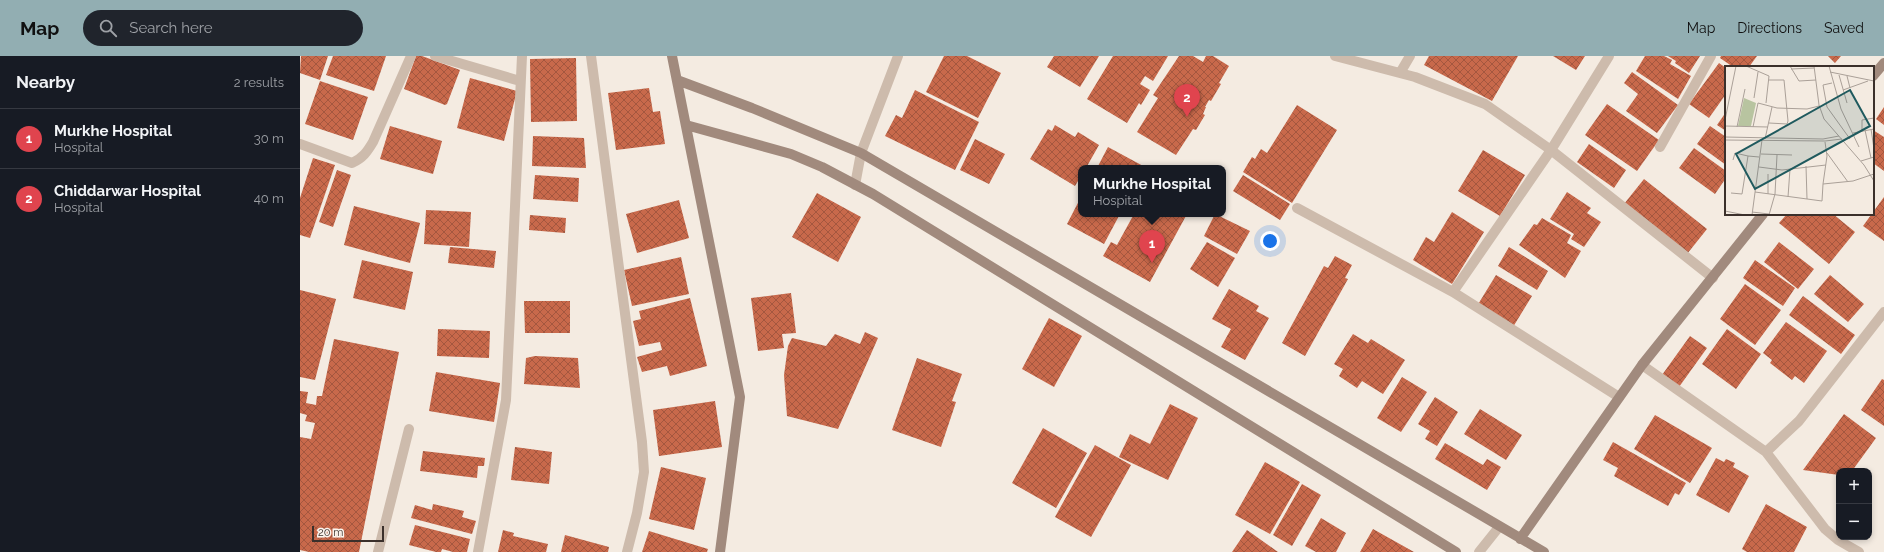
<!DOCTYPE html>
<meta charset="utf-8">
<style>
:root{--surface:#171b24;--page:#20242c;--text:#f1f3f6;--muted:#9ea1a6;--line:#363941;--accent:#92aeb2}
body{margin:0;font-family:Raleway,sans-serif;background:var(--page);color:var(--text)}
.controls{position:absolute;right:12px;bottom:12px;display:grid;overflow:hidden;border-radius:8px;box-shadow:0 2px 6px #0003}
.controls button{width:36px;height:36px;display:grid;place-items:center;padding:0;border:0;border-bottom:1px solid var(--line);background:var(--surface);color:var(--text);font:20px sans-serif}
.scale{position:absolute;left:12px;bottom:10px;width:72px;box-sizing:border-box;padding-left:4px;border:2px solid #3b302b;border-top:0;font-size:11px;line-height:14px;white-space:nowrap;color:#3b302b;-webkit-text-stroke:3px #fbf5ee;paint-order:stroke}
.you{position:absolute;left:970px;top:185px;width:14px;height:14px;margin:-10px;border:3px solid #fff;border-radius:50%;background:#1a73e8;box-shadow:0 0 0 6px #1a73e833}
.badge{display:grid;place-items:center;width:26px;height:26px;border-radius:50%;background:var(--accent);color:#fff;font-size:13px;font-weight:700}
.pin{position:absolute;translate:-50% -33px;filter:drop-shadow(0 1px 2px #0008)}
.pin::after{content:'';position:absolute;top:21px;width:14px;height:12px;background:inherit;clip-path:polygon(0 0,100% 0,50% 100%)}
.popup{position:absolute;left:778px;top:109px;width:148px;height:52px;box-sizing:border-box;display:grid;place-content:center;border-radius:8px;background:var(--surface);filter:drop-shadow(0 1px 3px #0005);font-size:13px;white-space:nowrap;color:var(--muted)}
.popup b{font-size:15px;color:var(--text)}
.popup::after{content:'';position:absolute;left:50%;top:100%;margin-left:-8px;border:8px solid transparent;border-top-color:var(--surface)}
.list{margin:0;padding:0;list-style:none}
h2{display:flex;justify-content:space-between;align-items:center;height:52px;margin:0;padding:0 16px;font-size:17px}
h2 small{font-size:13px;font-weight:400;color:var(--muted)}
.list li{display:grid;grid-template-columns:26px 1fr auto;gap:12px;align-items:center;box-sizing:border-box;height:60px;padding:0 16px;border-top:1px solid var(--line)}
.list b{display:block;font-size:15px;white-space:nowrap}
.list p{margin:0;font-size:13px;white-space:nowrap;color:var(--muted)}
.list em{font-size:13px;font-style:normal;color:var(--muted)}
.icon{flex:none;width:22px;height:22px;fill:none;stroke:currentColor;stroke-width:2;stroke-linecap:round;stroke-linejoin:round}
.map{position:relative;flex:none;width:1584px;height:496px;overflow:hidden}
header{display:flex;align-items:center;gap:24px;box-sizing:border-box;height:56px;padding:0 20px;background:var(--accent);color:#111}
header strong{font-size:19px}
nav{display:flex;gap:22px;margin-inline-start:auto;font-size:14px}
.search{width:280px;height:36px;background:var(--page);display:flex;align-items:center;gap:10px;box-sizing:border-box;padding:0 14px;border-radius:22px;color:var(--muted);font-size:15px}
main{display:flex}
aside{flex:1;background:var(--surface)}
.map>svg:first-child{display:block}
.building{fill:url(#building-cross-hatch)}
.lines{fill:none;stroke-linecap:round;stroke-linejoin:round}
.minor{stroke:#cdbbac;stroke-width:10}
.secondary{stroke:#a18a7d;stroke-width:10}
.inset-road{fill:none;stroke:#aaa098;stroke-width:1}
.view{fill:#1f5a5e;fill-opacity:0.15;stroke:#1f5a5e;stroke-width:2}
.inset-edge{fill:none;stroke:#3b302b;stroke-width:2}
</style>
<header>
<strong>Map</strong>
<div class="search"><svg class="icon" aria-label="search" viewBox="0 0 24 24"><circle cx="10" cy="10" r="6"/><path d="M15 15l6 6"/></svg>Search here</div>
<nav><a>Map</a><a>Directions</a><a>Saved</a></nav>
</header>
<main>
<aside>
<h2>Nearby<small>2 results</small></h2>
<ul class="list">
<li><span class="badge" style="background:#e0444e">1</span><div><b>Murkhe Hospital</b><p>Hospital</p></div><em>30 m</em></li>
<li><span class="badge" style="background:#e0444e">2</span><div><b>Chiddarwar Hospital</b><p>Hospital</p></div><em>40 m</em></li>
</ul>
</aside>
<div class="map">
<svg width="1584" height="496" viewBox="0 0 1584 496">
<defs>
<pattern id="building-cross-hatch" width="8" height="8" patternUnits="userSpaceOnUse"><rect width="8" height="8" fill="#c8694b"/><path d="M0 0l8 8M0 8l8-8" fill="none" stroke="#a4573f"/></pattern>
</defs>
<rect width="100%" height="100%" fill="#f4ebe1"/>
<!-- building -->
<path class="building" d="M1,0H28L20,24L0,17Z
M33,0H86L74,35L26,19Z
M116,0H122L160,14L147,48L145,49L104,33Z
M644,0H667L701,17L678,62L626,36Z
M754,0H799L780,31L747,11Z
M813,0H868L853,25L845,20L840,28L850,34L841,49L839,47L827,67L787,43Z
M879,0H893L903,6L906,0H913L929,10L919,27L921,28L911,45L909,44L905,51H906L903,58L905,59L896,74L893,73L876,99L837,76L858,42L853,39Z
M1129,0H1218L1192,45L1124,9Z
M1253,0H1285L1276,14Z
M1345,0H1364L1372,4L1370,8L1391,20L1378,43L1336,15Z
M1368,0H1400L1389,17L1375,7L1376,5Z
M1421,0H1457L1449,11H1433L1420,2Z
M1528,0H1541L1535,7Z
M276,2L277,65L231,66L230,3Z
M1419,7L1426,12V38L1409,62L1389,48Z
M1332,16L1378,49L1357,77L1326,55L1338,38L1324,27Z
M170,22L217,35L204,85L157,72Z
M20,25L68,41L53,84L5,68Z
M349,32L353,56L360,55L365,88L316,94L308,37Z
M615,34L679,66L655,114L585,80L596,59L602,62Z
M1307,48L1359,84L1337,115L1285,79Z
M997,49L1037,74L992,147L943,116L952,101L955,103L961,93L967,97Z
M1584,51V69L1576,63Z
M1426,56V75L1417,69Z
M755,69L775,81L778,76L799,89L786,112H781V120L775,130L730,103L748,73L752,75Z
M90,70L142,85L133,118L80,103Z
M1410,70L1426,81V109L1397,88Z
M1573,74L1584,81V115L1573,107Z
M233,80L284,82L286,112L232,110Z
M675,83L705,98L689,128L660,114Z
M1289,88L1326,114L1314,132L1277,106Z
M808,91L845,111L844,112H797Z
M1394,92L1426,115V122L1415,138L1379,112Z
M1183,94L1225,119L1200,160L1158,135Z
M13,102L35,109L10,182L0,179V142Z
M37,114L51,119L33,171L19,166Z
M235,119L279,122L278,146L233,143Z
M943,119L990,148L980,164L933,135Z
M1344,123L1407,173L1387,198L1324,148Z
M1267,136L1291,152L1287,157L1301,166L1284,191L1271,183L1274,178L1250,163Z
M517,137L561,161L538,206L492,181Z
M781,141V158H820L804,188L767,168Z
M1584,141V185L1563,170Z
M379,144L389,182L337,197L326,158Z
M54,150L120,167L110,207L44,189Z
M126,154L171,156L169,191L124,188Z
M1152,156L1184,176L1152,228L1113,204L1126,181L1134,186Z
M834,158H887L850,226L803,200L811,186L817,189Z
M915,158L950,175L937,198L904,180Z
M1487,158H1533L1555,176L1529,208L1479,167Z
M230,159L266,162L265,177L229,174Z
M1242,162L1271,179L1267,187L1281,195L1265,222L1219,189L1234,168L1237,169Z
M907,186L935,202L918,231L890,213Z
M1479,186L1514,213L1498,233L1464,206Z
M150,191L196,195L194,212L148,207Z
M1209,191L1248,215L1237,234L1198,210Z
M1035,200L1052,209L1045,222L1048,223L1005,300L982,287L1024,210L1028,212Z
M381,201L389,238L332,250L324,214Z
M62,204L113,216L105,254L53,242Z
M1455,204L1495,232L1483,250L1443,222Z
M1196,219L1232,240L1213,271L1177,250Z
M1530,219L1564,248L1548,266L1514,238Z
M1445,228L1481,254L1455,289L1420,263Z
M929,233L959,250L956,255L969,262L945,304L921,291L931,273L912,263Z
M0,234L36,243L15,324L0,321Z
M491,237L496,277L482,278L484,292L458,295L451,242Z
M1503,240L1555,279L1541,298L1489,259Z
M390,242L407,310L370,320L367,310L342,316L337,301L362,294L360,286L339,290L333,265L341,263L339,255Z
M224,245H270V277H225Z
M749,262L782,280L754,331L722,313Z
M1486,266L1527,295L1504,327L1495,320L1492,324L1470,307L1472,304L1463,297Z
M138,273L190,275L189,302L137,300Z
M1427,273L1461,298L1436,333L1402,308Z
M565,276L578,282L538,373L487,360L484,319L488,290L492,282L526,290L535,278L560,288Z
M1053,278L1068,287L1071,283L1105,304L1083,338L1062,325L1057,332L1039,320L1043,313L1034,308Z
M1390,280L1407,292L1379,331L1362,319Z
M34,283L99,296L59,496H9L0,494V381L11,383L15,367L5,365L7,359L0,357V335L8,336L6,347L16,349L17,340H22Z
M235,300L278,302L280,332L224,328L226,302Z
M617,302L662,318L652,345L656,346L641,391L592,374Z
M136,316L200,327L194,366L129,355Z
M1102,321L1127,336L1101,376L1077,362Z
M1582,323L1584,324V370L1561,354Z
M1135,341L1158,356L1137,390L1125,383L1130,375L1118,368Z
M415,345L422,391L359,400L353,354Z
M870,348L898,362L868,424L819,401L830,378L850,388Z
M1180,353L1222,379L1206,404L1164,378Z
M1544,358L1576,382L1552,415H1539V419L1503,414Z
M1355,359L1412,392L1390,427L1334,393Z
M743,372L787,397L756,452L712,427Z
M1313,386L1386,427L1379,439L1375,437L1368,450L1314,420L1318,412L1303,404Z
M1145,387L1183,409L1187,403L1201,411L1187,434L1135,403Z
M795,389L831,409L791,481L755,461Z
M215,391L252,396L249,428L211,424Z
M123,395L185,402L184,410H178L177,422L120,415Z
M1416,402L1424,406L1426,403L1435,407L1433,411L1449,420L1429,457L1396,439Z
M965,406L1000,426L970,478L935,459Z
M361,411L406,422L394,474L349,463Z
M1002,428L1021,439L992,490L973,479Z
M133,448L164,455L162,461L176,465L172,478L111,462L115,449L132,454Z
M1466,448L1507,471L1494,496H1447L1442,493Z
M1021,462L1046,477L1036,496H1016L1005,490Z
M115,469L170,483L167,496H153L142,493L141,496H136L109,489Z
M1073,473L1114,496H1060Z
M203,474L214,477L213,480L248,488L246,496H198Z
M947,474L978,496H932Z
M349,475L408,493L407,496H342Z
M265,479L309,491L308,496H261Z"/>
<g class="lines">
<!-- minor -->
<path class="minor" d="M135,0L220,25
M291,0L342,386L344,416L337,457L327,496
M1035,0L1115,21L1185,48L1251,94L1413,222
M1100,17L1110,0
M0,88L52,107C63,102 67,96 73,86L111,0
M1360,91L1411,0
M555,129L561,97L598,0
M997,152L1153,236L1319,341
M1153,236L1251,94L1309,0
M1342,309L1466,396L1499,365L1584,256
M1466,396L1525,473L1538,484L1559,496
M78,496L109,373
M178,496L206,344L222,0
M1179,496L1199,471"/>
<!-- secondary -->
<path class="secondary" d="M372,0L440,341L420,496
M1573,20L1584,7
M377,24L452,52L561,97L1244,496
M386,69L491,98L522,111L573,138L1156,496
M1220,483L1342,309L1463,158"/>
</g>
<!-- overview -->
<g transform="translate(1425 10)">
<rect width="149" height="149" fill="#f4ebe1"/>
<path d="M19,32L31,37L26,60H13Z" fill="#b8c4a0"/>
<path class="inset-road" d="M21,0L44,10L41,37M65,0L74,15L91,14M89,0L94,39L99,53L139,99L149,115M104,0L116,43L134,81M66,3L89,2M105,6L149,15M114,9L122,37M122,10L125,22M44,14H59L63,55L62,58L44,57M107,17L98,19L102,41L125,73M118,24L143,15M29,32L33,6M0,54L11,0M0,60L43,61M12,61L20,23M28,61L33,37L52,42L82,43L94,40M146,63L149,83M140,64L146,92M137,65V54L149,52M128,67L149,63M0,71L98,73L114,70M40,73L47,41M0,74L100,75L117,73M102,87L123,116M36,88L67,89M8,94L10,87L23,90M136,95L149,91M81,100L82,133M34,101L57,104L101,99M43,108V128M98,118L102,90L100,76M30,126L97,135L98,118L128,115L149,108M6,127L17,128L23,90L34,91M63,131L65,103M0,145L20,149M27,146L44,148M27,149L37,74M44,149L50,128L52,89"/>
<path class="view" d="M125,24L145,60L30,123L11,88Z"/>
<rect width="149" height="149" class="inset-edge"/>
</g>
</svg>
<div class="controls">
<button>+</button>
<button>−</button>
</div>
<div class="scale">20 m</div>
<div class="you"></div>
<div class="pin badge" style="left:852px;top:207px;background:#e0444e">1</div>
<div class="popup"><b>Murkhe Hospital</b>Hospital</div>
<div class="pin badge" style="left:887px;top:61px;background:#e0444e">2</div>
</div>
</main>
